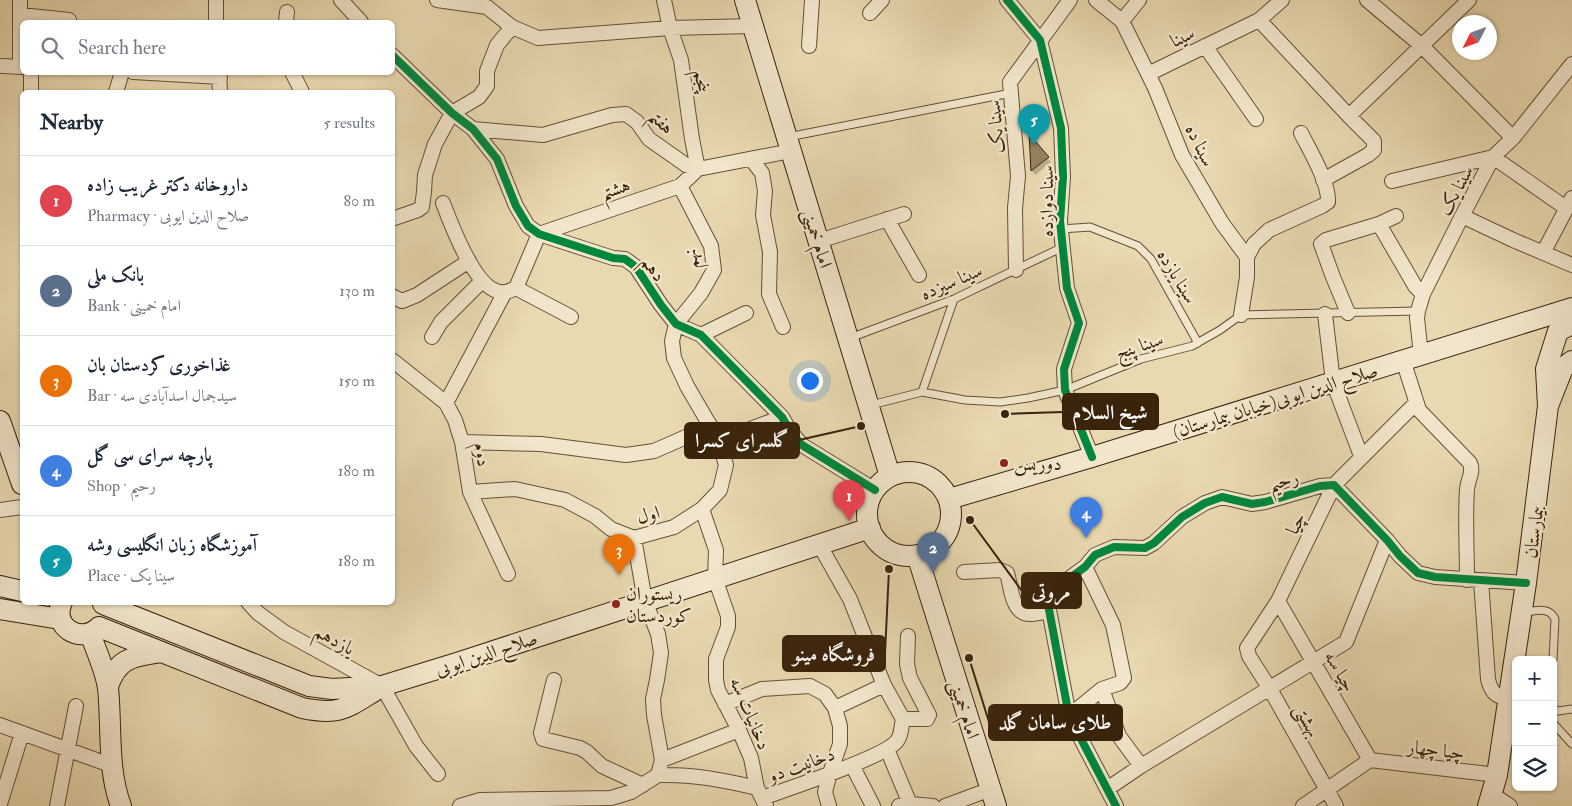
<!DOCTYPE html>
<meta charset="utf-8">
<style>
:root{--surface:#fff;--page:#f6f6f7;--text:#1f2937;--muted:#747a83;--line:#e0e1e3;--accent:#111827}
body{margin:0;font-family:"IM FELL Double Pica",Amiri,serif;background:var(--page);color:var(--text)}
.controls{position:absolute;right:15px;bottom:15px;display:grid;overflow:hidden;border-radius:8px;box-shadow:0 1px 4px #0004}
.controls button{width:45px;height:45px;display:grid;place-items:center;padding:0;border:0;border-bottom:1px solid var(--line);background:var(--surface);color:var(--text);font:25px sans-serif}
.compass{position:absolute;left:1452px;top:15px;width:45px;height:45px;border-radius:50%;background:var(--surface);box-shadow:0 1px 4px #0004;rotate:228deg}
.you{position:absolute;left:809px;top:380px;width:18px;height:18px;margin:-12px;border:4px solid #fff;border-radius:50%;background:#1a73e8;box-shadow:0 0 0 8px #1a73e833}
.badge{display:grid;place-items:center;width:32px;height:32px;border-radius:50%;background:var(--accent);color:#fff;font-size:16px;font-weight:700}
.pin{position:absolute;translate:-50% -41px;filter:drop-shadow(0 1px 2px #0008)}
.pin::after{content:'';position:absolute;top:26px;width:18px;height:15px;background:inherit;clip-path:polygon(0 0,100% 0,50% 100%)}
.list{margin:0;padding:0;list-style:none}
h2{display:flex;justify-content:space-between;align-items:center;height:65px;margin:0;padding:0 20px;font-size:21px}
h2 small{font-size:16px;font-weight:400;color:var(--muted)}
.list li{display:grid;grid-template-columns:32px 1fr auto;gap:15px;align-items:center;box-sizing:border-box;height:90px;padding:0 20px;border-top:1px solid var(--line)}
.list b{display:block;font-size:19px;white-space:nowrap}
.list p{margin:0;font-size:16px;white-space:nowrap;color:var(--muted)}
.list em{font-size:16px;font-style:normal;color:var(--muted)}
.icon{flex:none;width:28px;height:28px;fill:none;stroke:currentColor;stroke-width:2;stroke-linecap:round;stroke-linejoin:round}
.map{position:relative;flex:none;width:1572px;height:806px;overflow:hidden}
.search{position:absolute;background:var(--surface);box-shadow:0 1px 4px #0004;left:20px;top:20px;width:375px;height:55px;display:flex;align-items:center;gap:12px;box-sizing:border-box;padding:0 18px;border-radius:8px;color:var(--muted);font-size:19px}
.panel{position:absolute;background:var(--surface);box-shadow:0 1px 4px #0004;left:20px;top:90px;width:375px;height:515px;border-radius:8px}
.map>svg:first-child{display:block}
.shadow{fill:#0003}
.building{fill:#958261;stroke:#39230b}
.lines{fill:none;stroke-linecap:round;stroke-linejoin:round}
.lane-casing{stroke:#655034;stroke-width:9}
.street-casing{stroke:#655034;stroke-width:16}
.secondary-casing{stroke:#39230b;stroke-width:22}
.lane{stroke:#f1e6cc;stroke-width:7}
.street{stroke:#f1e6cc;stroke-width:14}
.secondary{stroke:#f1e6cc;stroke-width:20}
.cycleway-casing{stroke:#f1e6cc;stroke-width:11}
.cycleway{stroke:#00873e;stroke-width:8}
.poi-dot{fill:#8f2418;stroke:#f1e6cc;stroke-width:2}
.labels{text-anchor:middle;stroke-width:4.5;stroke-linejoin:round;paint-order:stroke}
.street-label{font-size:19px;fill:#39230b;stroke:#f1e6cc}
.poi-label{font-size:19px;fill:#39230b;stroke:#f1e6cc;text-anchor:start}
.leader{fill:none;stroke:#39230b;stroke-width:2}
.callout-dot{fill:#39230b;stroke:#f1e6cc;stroke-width:2}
.callout{fill:#39230b;stroke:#39230b;stroke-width:2}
.callout-label{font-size:20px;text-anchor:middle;font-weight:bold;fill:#fff}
</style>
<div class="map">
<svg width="1572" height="806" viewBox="0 0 1572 806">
<rect width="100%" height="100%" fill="#e9d9b0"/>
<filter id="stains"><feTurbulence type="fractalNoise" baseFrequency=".004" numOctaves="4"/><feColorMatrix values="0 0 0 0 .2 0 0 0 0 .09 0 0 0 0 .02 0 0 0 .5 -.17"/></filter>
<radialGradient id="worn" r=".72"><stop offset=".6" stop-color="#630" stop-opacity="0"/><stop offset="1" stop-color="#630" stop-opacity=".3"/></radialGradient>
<!-- shadow -->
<path class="shadow" d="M1030,138L1051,162L1035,175L1032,171Z"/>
<!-- building -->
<path class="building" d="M1029,134L1049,157L1031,171Z"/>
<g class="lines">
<!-- lane casing -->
<g class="lane-casing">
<path id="lane" d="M788,137L1011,93
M1061,229L1090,227L1138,246L1151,259L1198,343
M850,338L954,299L1063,247
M922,392L954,299
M871,405L922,392L965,400L1000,402L1028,398L1065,390L1141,359L1192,346L1220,330L1241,315L1418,311
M1524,612C1536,611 1549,606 1555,619L1553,660
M1553,708L1558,711L1572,709
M1553,723L1572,744"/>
</g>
<!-- street casing -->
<g class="street-casing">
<path id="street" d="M20,0V67
M341,0L361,22
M437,0L487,7L512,27L538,38L670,28L753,26
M1007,0L1040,40L1061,128L1063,177L1060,221L1067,288L1079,323L1064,369L1065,390L1092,457
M1096,0L1122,21L1155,88L1182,155L1222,223L1247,257V277L1241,315
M1367,0L1422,46L1513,138
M870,13L882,0
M21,15L69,20
M1259,20L1349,116L1374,141V150L1368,155L1323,180
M1122,21L1139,0
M216,22V0
M286,22L287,12
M809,46L812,0
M1205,46L1256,119
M392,55L452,113L473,129L497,159L516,206L528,226L539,234L613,258L625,259L636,267L661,305L676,324L701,335L782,417L790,431L802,445L875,490
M2,66L22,67
M133,72L220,77
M219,72L220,92
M292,72L302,92
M1148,74L1259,20L1282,0
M31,92V72
M116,92L122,72
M1349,116L1469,0
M473,129L543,135L612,115L626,114L637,122L649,139L686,165L698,169L791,151
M751,159L762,173L765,191L763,215L770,252L769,294L783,327
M1392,181L1493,157L1566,208
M443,203C451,224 477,296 505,292C508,292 513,289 516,288L539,234L680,186L698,169L692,139L681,60L670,28L664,0
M1462,216L1513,240L1572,265
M392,219L418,210L422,207L424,192L425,175L435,144L452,113L479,97L487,86V71L497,45L512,27
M887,219L919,275
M1379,224L1415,286L1423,294
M819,241L904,214
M1543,253L1572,198
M1247,257L1254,244L1269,230L1322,206L1328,202C1329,182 1310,151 1301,133
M1016,270L1015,208L1018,176L1010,82L1070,0
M516,288L571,317
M392,296L402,301L417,295L469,261
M1348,313L1333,277L1321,244L1326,240L1379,224L1396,216
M1325,314L1333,382L1361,456
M701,335L746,313
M432,337L441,322L482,281
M1421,355L1417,318L1418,311L1423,294L1462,216L1493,157L1513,138L1572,64
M392,360L446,403L455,420L462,442L470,492L508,574
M1403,360L1419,410L1470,463C1474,472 1468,479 1467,489C1465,519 1467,550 1467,580
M446,403L505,292
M719,441L782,417
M462,442L541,444L626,455L654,451L711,426
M470,492L515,489L565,500L595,516L611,529L634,538L674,527L702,509L720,490L726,465L719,441L687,386L674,358L672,341L676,324L701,293L714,270L711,246L680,186
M702,509L716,550L715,578L728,616V627L716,659V680L718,690L739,730L751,758L757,788L766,806
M0,510L22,507
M819,544L850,599L884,685L903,719
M964,572L1000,570L1007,573C1011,585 1011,614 1030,614C1036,614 1043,612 1049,611
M1481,580L1488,679C1491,692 1495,696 1508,699
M1278,601L1370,760
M248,602L258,613L284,632L382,686L416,746L438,774
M554,680L541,733L543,739L580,748L587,752L602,766L643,785
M1102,689L1119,736L1141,766
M725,704L762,689L810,686L825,694L835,708L840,726V744L830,773L825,792L829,806
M835,708L884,685
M1069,716L1102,689L1120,683L1124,678L1113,625L1085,567
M903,719H927L929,715L910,678L907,664L908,636
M0,725L113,766
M887,749L910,804
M662,760L739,730
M1370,760L1497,775
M852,765L873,806
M658,775C693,774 723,780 757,788
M1107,789L1141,766L1346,642L1387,540
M1492,794L1510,806
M762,798C787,789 885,757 897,741C902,735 901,726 903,719
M0,804L22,733
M57,806L76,706
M460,806L480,800L611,798L631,792L658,775L662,760L654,715L653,699L657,680L661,653L658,634L645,601L634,538
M899,806L910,804L933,806
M945,806L991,789
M1116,806L1069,716L1047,599L1056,588L1085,567L1095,555L1114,547L1145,548L1154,543L1182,517L1205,503L1222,497L1252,504L1265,502L1320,486L1334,485L1387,540L1400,556L1418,573L1435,577L1526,583
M1303,806L1370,760
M1336,806L1270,689L1249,656L1247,648L1278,601L1334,485L1416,403"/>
</g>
<!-- secondary casing -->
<g class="secondary-casing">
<path id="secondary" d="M745,0L890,476
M1572,324L1558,331L1546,369L1548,406L1563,368L1572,361
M0,421L22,484
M867 514a42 42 0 1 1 84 0a42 42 0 1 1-84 0Z
M949,499L1092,457L1572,308
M917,555L996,806
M0,586L22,591
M62,602C51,627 81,645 99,627
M103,604L309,686L332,689L382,686L460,662L870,528
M0,609L60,619
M99,627L302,708C341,716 346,708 378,689
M90,634C96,649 106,673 108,688C112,727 107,769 121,806
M108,686C119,656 134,657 161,652
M1488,806L1497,775L1526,583L1548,406"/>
</g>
<!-- lane -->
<use href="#lane" class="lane"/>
<!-- street -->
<use href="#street" class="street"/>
<!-- secondary -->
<use href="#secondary" class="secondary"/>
<!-- cycleway casing -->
<g class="cycleway-casing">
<path id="cycleway" d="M1007,0L1040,40L1061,128L1063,177L1060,221L1067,288L1079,323L1064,369L1065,390L1092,457
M392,55L452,113L473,129L497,159L516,206L528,226L539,234L613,258L625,259L636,267L661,305L676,324L701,335L782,417L790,431L802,445L875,490
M1116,806L1069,716L1047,599L1056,588L1085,567L1095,555L1114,547L1145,548L1154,543L1182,517L1205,503L1222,497L1252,504L1265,502L1320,486L1334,485L1387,540L1400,556L1418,573L1435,577L1526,583"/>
</g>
<!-- cycleway -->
<use href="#cycleway" class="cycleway"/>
</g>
<!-- markers -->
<g class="poi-dot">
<circle cx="1004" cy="463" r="5"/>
<circle cx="616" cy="604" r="5"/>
</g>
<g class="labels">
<!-- street labels -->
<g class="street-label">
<text transform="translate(1182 36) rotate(-26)" y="7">سینا</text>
<text transform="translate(703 81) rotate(82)" y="7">پنجم</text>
<text transform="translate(662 121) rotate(44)" y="7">هفتم</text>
<text transform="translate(995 127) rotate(-95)" y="7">سینا یک</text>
<text transform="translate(1201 145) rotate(64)" y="7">سینا ده</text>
<text transform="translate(615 188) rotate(-19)" y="7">هشتم</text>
<text transform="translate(1455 190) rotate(-62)" y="7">سینا یک</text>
<text transform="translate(1046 201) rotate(-90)" y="7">سینا دوازده</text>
<text transform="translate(818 238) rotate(73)" y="7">امام خمینی</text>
<text transform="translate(690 259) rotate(-94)" y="7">نهم</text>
<text transform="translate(654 268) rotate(52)" y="7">دهم</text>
<text transform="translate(1178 276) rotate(59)" y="7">سینا یازده</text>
<text transform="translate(951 281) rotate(-23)" y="7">سینا سیزده</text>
<text transform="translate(1139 345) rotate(-18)" y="7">سینا پنج</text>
<text transform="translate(1275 400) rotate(-17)" y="7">صلاح الدین ایوبی(خیابان بیمارستان)</text>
<text transform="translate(483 454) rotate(79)" y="7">دوم</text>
<text transform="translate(1283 480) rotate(-16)" y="7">رحیم</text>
<text transform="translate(648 514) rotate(-15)" y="7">اول</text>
<text transform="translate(1295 523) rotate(-64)" y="7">چیا</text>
<text transform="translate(1533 532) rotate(-82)" y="7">بیمارستان</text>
<text transform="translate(335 639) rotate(29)" y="7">یازدهم</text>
<text transform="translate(486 653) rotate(-18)" y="7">صلاح الدین ایوبی</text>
<text transform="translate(1341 671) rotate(60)" y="7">چیا سه</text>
<text transform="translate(965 709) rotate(72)" y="7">امام خمینی</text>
<text transform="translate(751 713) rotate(67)" y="7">دخانیات سه</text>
<text transform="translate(1308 720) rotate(61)" y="7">بهشتی</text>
<text transform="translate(1436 749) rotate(7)" y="7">چیا چهار</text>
<text transform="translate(801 764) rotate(-20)" y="7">دخانیت دو</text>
</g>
<!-- poi labels -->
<g class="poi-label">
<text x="1014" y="470">دوریس</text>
<text x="626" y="600">ریستوران<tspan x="626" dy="22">کوردستان</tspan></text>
</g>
</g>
<!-- callouts -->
<path class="leader" d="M1005 414L1063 412M861 426L799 440M970 520L1022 591M889 569L885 654M969 658L989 722"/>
<g class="callout-dot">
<circle cx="1005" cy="414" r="5"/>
<circle cx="861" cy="426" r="5"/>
<circle cx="970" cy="520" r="5"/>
<circle cx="889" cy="569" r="5"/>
<circle cx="969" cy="658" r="5"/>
</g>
<g class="callout">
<rect x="1063" y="394" width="95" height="35" rx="5"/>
<rect x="685" y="423" width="114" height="35" rx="5"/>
<rect x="1022" y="573" width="59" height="35" rx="5"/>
<rect x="783" y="636" width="102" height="35" rx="5"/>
<rect x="989" y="705" width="133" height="35" rx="5"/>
</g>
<g class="callout-label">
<text x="1110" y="419">شیخ السلام</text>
<text x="742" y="447">گلسرای کسرا</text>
<text x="1051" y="598">مروتی</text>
<text x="834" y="661">فروشگاه مینو</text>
<text x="1055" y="729">طلای سامان گلد</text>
</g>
<rect width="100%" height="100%" filter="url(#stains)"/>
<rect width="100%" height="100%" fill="url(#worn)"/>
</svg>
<div class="controls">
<button>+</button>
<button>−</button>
<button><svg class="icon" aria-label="layers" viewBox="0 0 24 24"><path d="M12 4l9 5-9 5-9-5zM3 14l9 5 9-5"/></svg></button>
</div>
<svg class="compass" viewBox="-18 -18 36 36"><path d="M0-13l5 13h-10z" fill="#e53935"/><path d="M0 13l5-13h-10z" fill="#747a83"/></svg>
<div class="you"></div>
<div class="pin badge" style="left:849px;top:521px;background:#e0444e">1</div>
<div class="pin badge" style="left:933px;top:573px;background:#5c6f8a">2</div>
<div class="pin badge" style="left:619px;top:575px;background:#e8710a">3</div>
<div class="pin badge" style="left:1086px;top:538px;background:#3f7fe0">4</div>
<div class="pin badge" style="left:1034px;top:145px;background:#0f9aa8">5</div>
<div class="search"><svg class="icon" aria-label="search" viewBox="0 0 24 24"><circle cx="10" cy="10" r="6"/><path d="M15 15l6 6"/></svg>Search here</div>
<section class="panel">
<h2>Nearby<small>5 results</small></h2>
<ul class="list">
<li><span class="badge" style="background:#e0444e">1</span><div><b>داروخانه دکتر غریب زاده</b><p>Pharmacy · صلاح الدین ایوبی</p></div><em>80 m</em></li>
<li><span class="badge" style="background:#5c6f8a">2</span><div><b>بانک ملی</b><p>Bank · امام خمینی</p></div><em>130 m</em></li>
<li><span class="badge" style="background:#e8710a">3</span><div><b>غذاخوری کردستان بان</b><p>Bar · سیدجمال اسدآبادی سه</p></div><em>150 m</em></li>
<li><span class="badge" style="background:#3f7fe0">4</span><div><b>پارچه سرای سی گل</b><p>Shop · رحیم</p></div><em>180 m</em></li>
<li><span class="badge" style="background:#0f9aa8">5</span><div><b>آموزشگاه زبان انگلیسی وشه</b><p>Place · سینا یک</p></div><em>180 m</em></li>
</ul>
</section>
</div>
